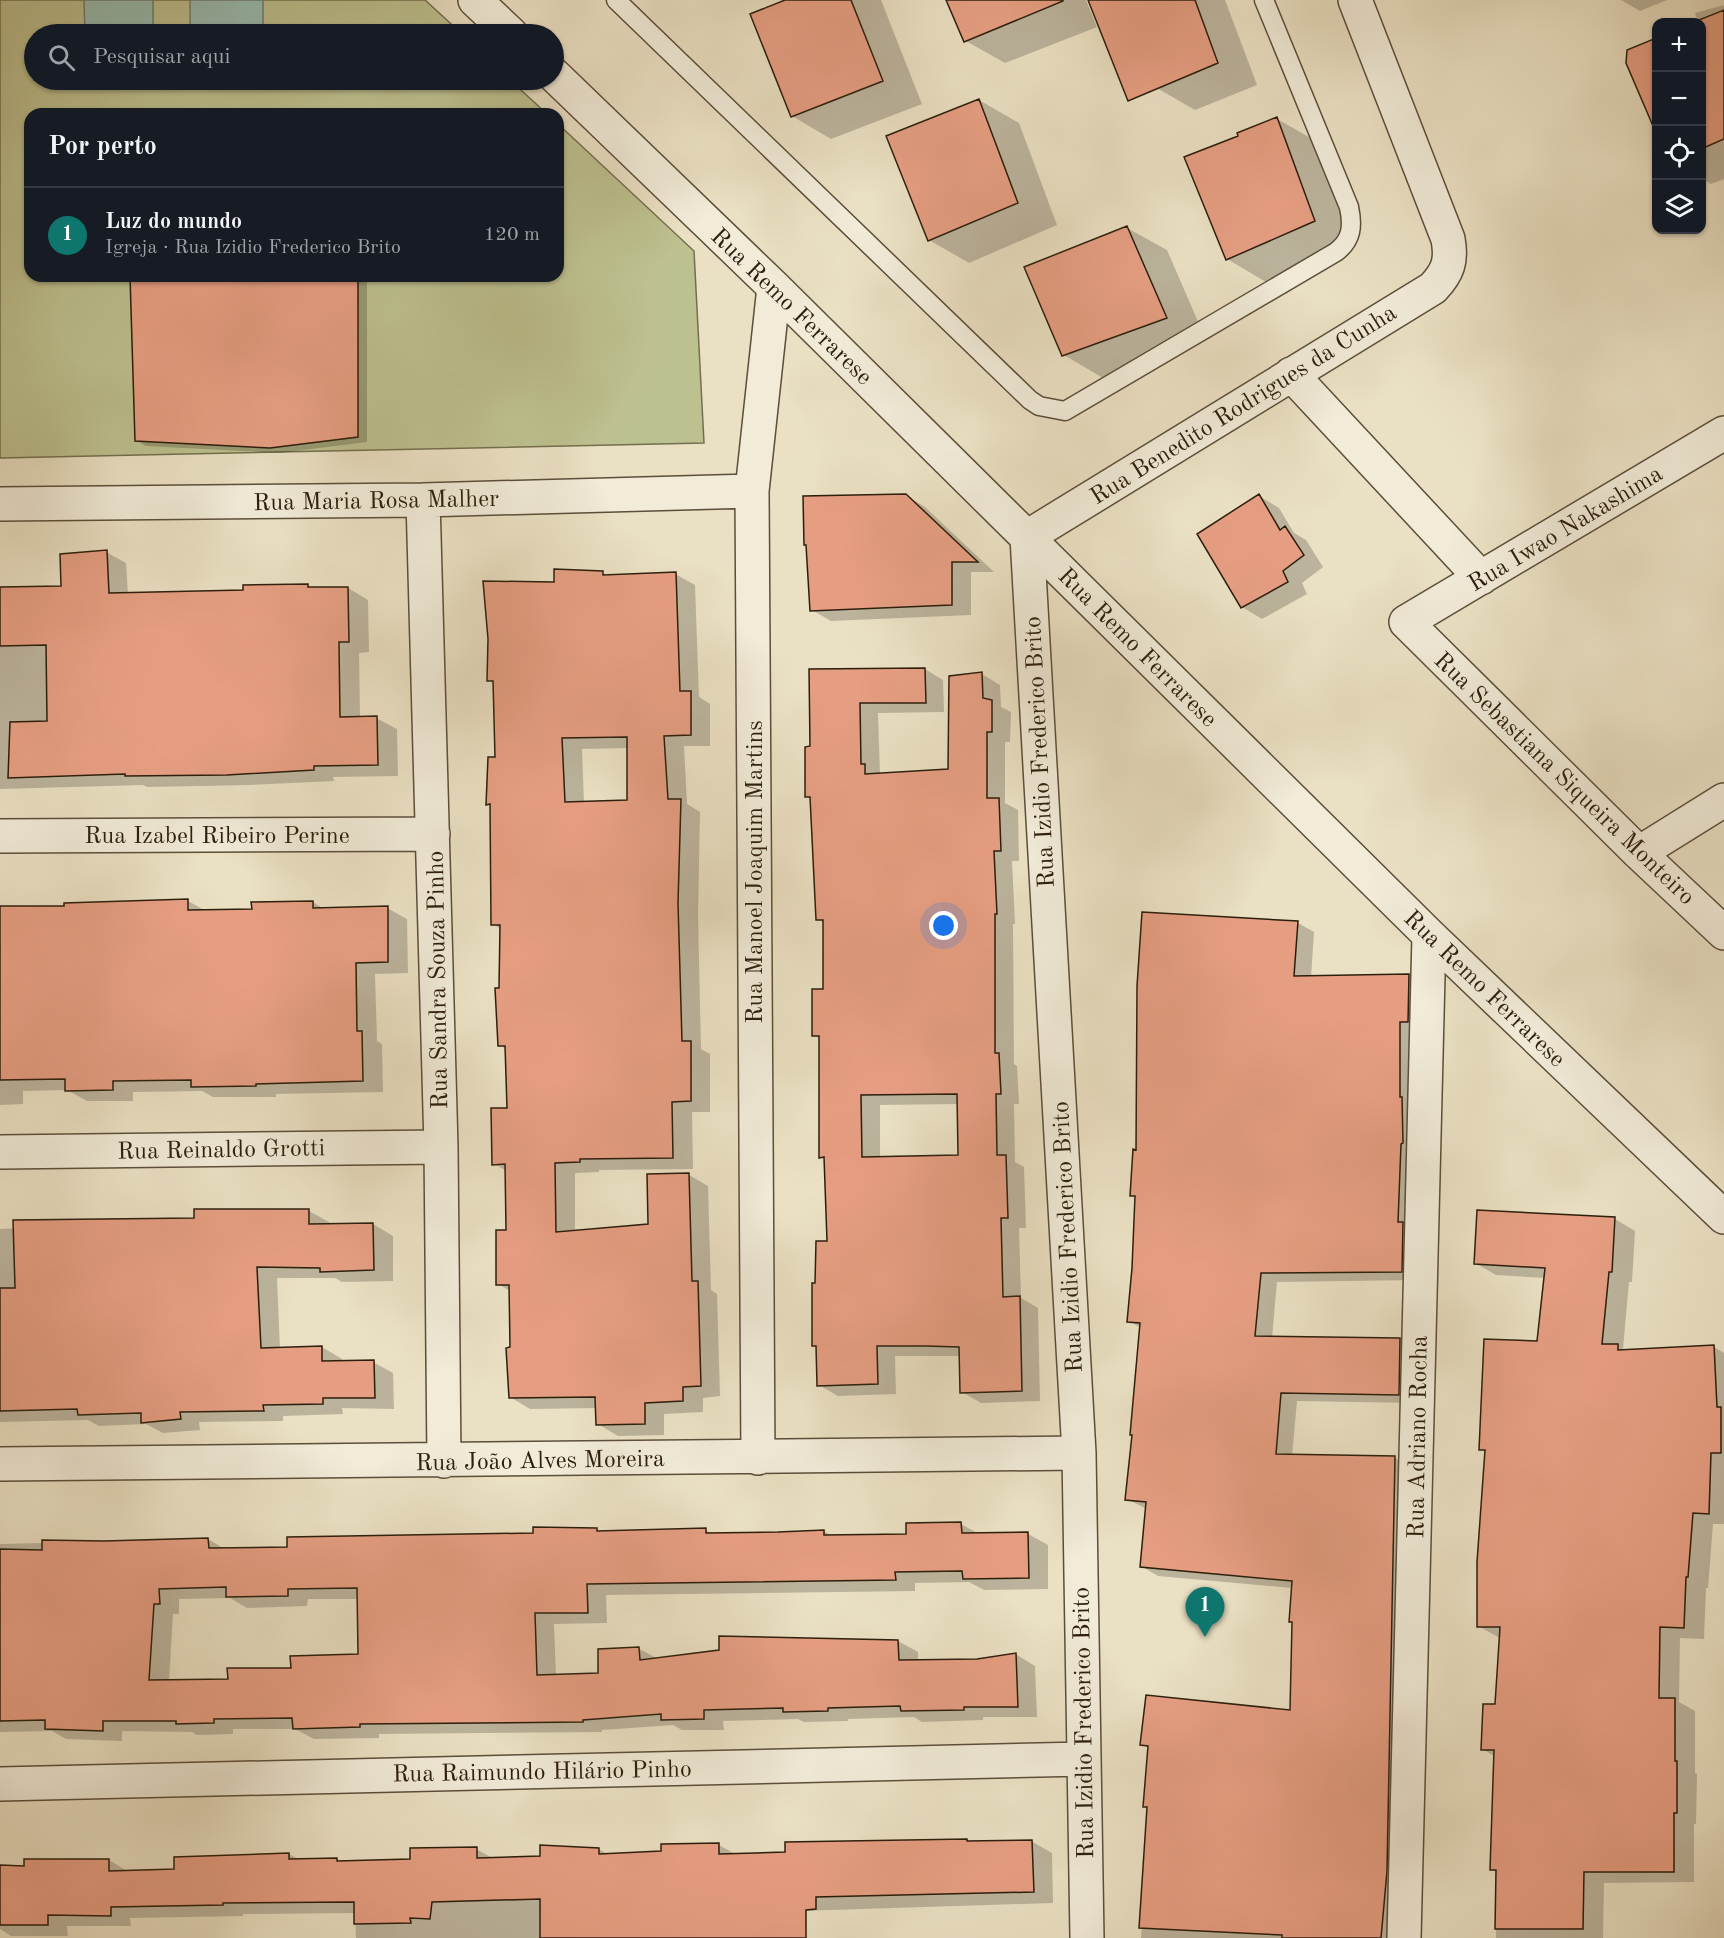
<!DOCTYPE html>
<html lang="pt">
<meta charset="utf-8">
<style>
:root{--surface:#171b24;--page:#20242c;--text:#f1f3f6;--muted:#9ea1a6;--line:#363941;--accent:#0f766e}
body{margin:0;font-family:"Old Standard TT",serif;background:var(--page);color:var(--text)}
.controls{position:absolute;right:18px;top:18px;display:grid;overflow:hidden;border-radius:12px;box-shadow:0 2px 4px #0004}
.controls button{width:54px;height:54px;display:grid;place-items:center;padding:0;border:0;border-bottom:2px solid var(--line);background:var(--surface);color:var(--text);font:30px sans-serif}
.you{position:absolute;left:944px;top:926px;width:21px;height:21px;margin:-15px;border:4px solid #fff;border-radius:50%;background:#1a73e8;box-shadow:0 0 0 9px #1a73e833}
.badge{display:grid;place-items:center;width:39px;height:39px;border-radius:50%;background:var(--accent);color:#fff;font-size:20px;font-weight:700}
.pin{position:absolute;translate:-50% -50px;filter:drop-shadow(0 2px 3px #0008)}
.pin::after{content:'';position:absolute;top:32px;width:21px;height:18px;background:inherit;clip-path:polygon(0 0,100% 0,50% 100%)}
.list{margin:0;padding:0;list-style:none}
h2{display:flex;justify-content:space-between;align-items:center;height:78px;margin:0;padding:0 24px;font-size:26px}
h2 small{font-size:20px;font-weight:400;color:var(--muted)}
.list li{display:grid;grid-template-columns:39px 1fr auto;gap:18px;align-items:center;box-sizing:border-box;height:96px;padding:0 24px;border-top:2px solid var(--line)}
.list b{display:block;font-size:22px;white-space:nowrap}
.list p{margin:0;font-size:20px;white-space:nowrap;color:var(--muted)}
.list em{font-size:20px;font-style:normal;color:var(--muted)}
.icon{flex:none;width:33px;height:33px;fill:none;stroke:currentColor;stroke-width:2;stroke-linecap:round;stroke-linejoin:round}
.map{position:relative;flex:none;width:1724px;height:1938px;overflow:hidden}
.search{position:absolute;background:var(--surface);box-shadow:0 2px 4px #0004;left:24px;top:24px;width:540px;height:66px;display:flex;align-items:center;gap:15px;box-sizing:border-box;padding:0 21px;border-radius:33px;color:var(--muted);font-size:22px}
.panel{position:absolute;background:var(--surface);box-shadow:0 2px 4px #0004;left:24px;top:108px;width:540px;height:174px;border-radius:18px}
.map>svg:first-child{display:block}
.green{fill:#bdc08f;stroke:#746f4e;stroke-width:1.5}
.water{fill:#98bdb3;stroke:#6d7d70;stroke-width:1.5}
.shadow{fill:#0003;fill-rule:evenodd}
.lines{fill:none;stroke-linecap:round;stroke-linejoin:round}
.shore{stroke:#626e60;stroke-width:1.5}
.building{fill:#e69e82;stroke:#2c1e0c;stroke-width:1.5;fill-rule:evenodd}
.service-casing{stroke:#5c4e3a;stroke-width:21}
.minor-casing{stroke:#5c4e3a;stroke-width:36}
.service{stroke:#f1ebd8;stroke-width:18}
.minor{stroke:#f1ebd8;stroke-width:33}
.labels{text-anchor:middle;stroke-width:6;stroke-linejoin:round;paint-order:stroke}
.street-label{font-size:24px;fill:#2c1e0c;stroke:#f1ebd8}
</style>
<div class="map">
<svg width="1724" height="1938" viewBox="0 0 1724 1938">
<rect width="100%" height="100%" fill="#eae0c3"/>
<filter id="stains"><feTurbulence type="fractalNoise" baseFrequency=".00333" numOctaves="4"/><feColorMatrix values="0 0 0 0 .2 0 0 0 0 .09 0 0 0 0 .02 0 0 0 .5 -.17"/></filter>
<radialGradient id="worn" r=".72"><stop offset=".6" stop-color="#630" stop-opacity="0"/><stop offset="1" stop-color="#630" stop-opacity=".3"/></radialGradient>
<!-- green -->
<path class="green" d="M0,0H425L462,34H34V80H510L547,114H30V276H558V124L694,251L704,443L0,458Z"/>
<!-- water -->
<path class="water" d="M84,0H153V34H85Z
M190,0H263V34H190Z
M190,80H263V86L190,87Z"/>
<!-- shadow -->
<path class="shadow" d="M787,0H881L922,104L831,139L792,116Z
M948,0H1086L1097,27L1005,63L966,41Z
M1121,0H1225L1257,85L1195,110L1155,87Z
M1621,0H1667L1640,11Z
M1724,5V179L1711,184L1702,179V22H1698L1695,13Z
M1656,39V130L1642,99L1628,51Z
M979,100L1019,123L1057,225L969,263L929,240Z
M1277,119L1316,141L1354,244L1266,282L1227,259L1240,136Z
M1127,228L1167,250L1206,340L1103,378L1064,355Z
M132,276H367V442L280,453L146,446L136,440Z
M905,495L925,507L994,572H971V615L831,621L812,610Z
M1259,496L1279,508L1294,533L1306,540L1323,567L1302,583L1307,594L1262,619L1242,607Z
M106,552L126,563L128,594L244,592L307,586L312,589L348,588L368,600L369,652L359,653L360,718H376L397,729L398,776L333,777L334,781L249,785L147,787L143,785L0,789V588H62Z
M603,573L609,577L675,574L695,585L699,697L710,704V746H684L687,804L700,812L698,915L701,1049L710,1054V1112H692L693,1169L599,1170V1172L575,1173V1232L650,1225L689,1175L708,1186L711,1290L717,1294L720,1396L703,1398V1412L664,1414V1435L618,1436L598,1424L597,1408L530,1409L510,1397V1291L498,1284L507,1231V1171L494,1164L509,1109L507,1050L500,1045L502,930L493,924L492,806L488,804L496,759L495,684L489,680L556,583ZM628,748V802L584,803L582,749Z
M925,669L943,680L944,712L878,713L880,775L949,770L982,674L1000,685L1001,707L1011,712L1010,742H1005V803L1018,810L1019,861H1012L1015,924H1013L1014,1064L1017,1066L1019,1104H1014L1015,1162L1024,1167L1026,1228H1019L1021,1298L1038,1308L1040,1401L981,1403L962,1392L961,1356H895L896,1394L838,1396L819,1385L818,1348L813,1345L817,1285L828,1243L826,1160L820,1157L821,1039L813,1035L824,990V923L818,919L812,800L806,796L812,748L810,671ZM958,1104L959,1157L880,1158V1105Z
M188,901L206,911H253L313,902L324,909L387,908L407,919L408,973L375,974L377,1041L382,1044L383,1092L276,1094V1097H213L202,1091L133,1092V1101H87L67,1090L23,1091V1104L0,1105V908L65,907Z
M1298,923L1314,932L1311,978L1409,975L1425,985L1418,1280L1277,1282L1272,1338L1400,1339L1416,1349L1415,1403L1297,1401L1292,1456L1395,1458L1411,1467L1398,1938H1141L1149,1808L1144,1806L1149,1748L1142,1744L1292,1712L1293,1588L1158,1576L1141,1566L1147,1509L1127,1499L1134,1435L1141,1328L1129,1321L1137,1198L1132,1195L1137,1151Z
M309,1211L329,1222V1225L373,1224L393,1236V1281L342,1282L335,1278H277L280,1349L322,1347L342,1359V1362H373L393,1373L394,1409L342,1408L343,1414L283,1416V1421L199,1422L200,1430L163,1433L146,1424L99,1426L88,1420L0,1422V1229L196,1219Z
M1615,1219L1635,1231L1632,1282H1629L1623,1349L1627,1351L1714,1347L1724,1353V1524H1713L1708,1588H1706L1704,1639L1680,1638L1679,1702L1695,1711V1773L1697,1774L1696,1824H1694V1882L1604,1883L1603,1938H1496L1497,1873L1492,1869L1496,1757L1482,1749L1497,1705L1500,1638L1478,1626L1486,1452L1481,1449L1539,1343L1545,1278L1496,1275L1475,1263Z
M961,1524L979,1534H1028L1048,1545V1589L984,1590L969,1582L915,1583V1591L606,1595L607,1623L554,1624L556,1676L599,1675L638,1648L658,1659L898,1641L918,1652V1661L977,1660L1015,1654L1035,1666L1037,1717H983V1720L922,1722L914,1717L848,1719V1721L804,1722L798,1719L723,1721L724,1730H682L673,1725L602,1730V1732L379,1734V1738L314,1739L295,1729H233V1734L197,1735L192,1732L122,1731V1741L66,1739L52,1731L0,1732V1544L208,1539L226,1550L288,1549L597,1530L602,1533L705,1530L713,1534L824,1531L833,1537L907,1535ZM230,1598L247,1608L307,1606L308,1599H359L360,1656L229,1680L169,1681L173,1614H179V1599Z
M967,1840L971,1842L1031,1841L1052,1853L1053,1903L741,1913V1938H356L355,1913L243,1914V1916L130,1918L131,1926H67L68,1936H11L0,1929V1865L25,1867L109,1860L129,1872L176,1871L289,1854L300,1860L336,1859L341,1862L411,1861L476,1849L494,1859L541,1858L599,1849L609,1855L662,1852L719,1845L737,1855L787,1854Z"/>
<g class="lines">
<!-- shore -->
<path class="shore" d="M196,80H257"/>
</g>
<!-- building -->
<path class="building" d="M785,0H851L883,81L791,117L750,14Z
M946,0H1063V1L964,42Z
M1088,0H1195L1218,63L1128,101Z
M1724,10V139L1701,149V22H1694Z
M1656,38V133L1626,63L1627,50Z
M979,99L1018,203L928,241L886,136Z
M1277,117L1315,221L1226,260L1184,157L1238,136L1237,133Z
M1127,226L1167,318L1062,356L1024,267Z
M130,276H358V437L270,448L135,441Z
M906,494L978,562H952V605L810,611L806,545H804L803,496Z
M1259,494L1280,530L1285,526L1304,555L1283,571L1288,582L1241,608L1197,534Z
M107,550L109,593L243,590V585L308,584V587H348L349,642H339L340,717L377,716L378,765L314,766V770L227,775L125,776V774L8,778L10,722L47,721L46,645L0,646V587L61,586L60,554Z
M554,569L603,571V575L676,572L680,691H691V735L664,736L668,799H681L678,903L682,1041H691V1101L672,1102L673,1158L580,1159V1162L555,1163L556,1232L648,1224L647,1174L689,1173L692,1281H698L701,1386L683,1387V1401L645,1403V1424L596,1425L595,1397L509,1398L506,1348L510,1347L509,1285H496V1230H506L505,1164L492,1165L491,1108H507L505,1046H498L495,988H499L500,925H491L490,804L486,805L488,757H495L493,681H487L488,639L483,581L554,582ZM627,737V800L565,802L562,738Z
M925,668L926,703H860L861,764H865V774L948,769L949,676L982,672L983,698L992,700V732H987V798H999L1001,851H994L997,914H995V1053H999L1001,1094H996L997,1155H1006L1008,1218H1001L1003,1297L1020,1296L1022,1391L960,1393L959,1347L926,1346H877L878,1384L817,1386L816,1346H812V1283H815L816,1241H827L824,1157L819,1158V1036H812V989H823V920H816L810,797H805V747L810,746L809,669ZM957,1094L958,1155L862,1157L861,1095Z
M188,899V910L252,909L251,902L313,901V908L388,906V962L356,963L357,1031H362L363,1081L256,1084V1086L191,1087V1080L113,1081V1090L65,1091V1079L0,1080V906H64V903Z
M1142,912L1298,921L1294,976L1409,974L1408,1022H1400V1097H1402L1403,1143L1401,1144L1398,1222H1403L1402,1272L1261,1273L1255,1336L1400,1338L1399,1395L1281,1393L1276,1454L1395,1456L1387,1871L1381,1938H1282V1935L1139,1928L1147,1807H1143L1148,1746L1140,1745L1146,1695L1290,1710L1292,1622H1289L1292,1581L1140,1567L1146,1502L1125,1500L1132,1435H1130L1140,1323L1127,1322L1132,1268L1135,1196H1130L1133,1149L1136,1150L1137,986Z
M194,1209H309V1224L373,1223L374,1270L320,1272V1268L257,1267L261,1348L322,1346V1361L374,1360L375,1398H323V1404L263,1405L264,1411L180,1412L181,1419L141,1423V1413L78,1415L77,1409L0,1411V1288H15L13,1220L194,1218Z
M1477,1210L1615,1217L1612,1272H1609L1602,1344H1618V1350L1714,1345L1717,1407H1721V1453H1711L1709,1514L1693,1513L1688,1577H1686L1684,1628L1660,1627L1659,1698H1675V1761H1677V1813H1674V1872H1584L1583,1929H1495L1496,1870H1490L1494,1750H1481L1483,1704H1495L1500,1627H1477V1562L1485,1450H1479L1484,1339L1537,1341L1545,1268L1474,1264Z
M961,1522L962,1533L1028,1532L1029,1578L963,1579L962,1571L895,1572L896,1580L587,1584L588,1613H535L537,1675L598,1673V1649L639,1647L640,1660L719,1650V1636L898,1640L899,1660L977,1659L1016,1653L1018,1707H964V1710L901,1711L900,1706L828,1708V1711L783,1712V1708L704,1710V1719L661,1720V1714L583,1720V1722L360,1724V1727L293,1729L292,1718L214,1719V1723L176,1724V1721H103V1731L45,1729V1720L0,1721V1549L42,1550V1540L104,1541L208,1538L209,1548L287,1547V1537L533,1533V1527L597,1528V1531L706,1528V1533L778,1532L824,1530V1535L906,1534V1523ZM226,1587V1597L288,1596V1589L357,1588L358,1654L290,1656L291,1668H227L228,1679L149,1680L154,1604H160L159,1589Z
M967,1839V1841L1032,1840L1034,1892L816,1897V1909L806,1910V1938H540V1899L432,1902L430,1919L410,1918L411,1923L354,1924V1902L223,1903V1905L111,1907V1916L48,1915V1925H0V1865L24,1866V1859H109V1871L174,1869V1857L289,1853V1859L337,1858V1861L410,1859V1848L477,1847V1858L540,1856V1845L599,1848V1854L661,1851V1844L719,1843V1854L785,1852V1842Z"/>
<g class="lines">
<!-- service casing -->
<g class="service-casing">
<path id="service" d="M616,0L1030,400L1039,406L1065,411L1336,252C1352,240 1353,226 1349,207L1264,0"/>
</g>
<!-- minor casing -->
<g class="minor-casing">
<path id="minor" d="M475,0L511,34
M554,75L774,287L1429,935L1724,1217
M1291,374L1481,578
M1724,433L1406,622L1639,853L1724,933
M423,500L441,1147L444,1461
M0,504L423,500L752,491
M0,836L433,834
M1639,853L1724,800
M0,1152L441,1147
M758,1458L752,491L774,287
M0,1464L1079,1453
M0,1784L1084,1759
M1087,1938L1079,1453L1027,537L1433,288C1448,272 1452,261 1448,239L1355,0
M1404,1938L1429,935"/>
</g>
<!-- service -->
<use href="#service" class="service"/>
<!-- minor -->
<use href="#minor" class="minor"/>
</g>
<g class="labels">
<!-- street labels -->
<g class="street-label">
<text transform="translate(792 306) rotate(44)" y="8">Rua Remo Ferrarese</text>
<text transform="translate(1243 404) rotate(-32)" y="8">Rua Benedito Rodrigues da Cunha</text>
<text transform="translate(376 500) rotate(-1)" y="8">Rua Maria Rosa Malher</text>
<text transform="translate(1565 528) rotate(-31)" y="8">Rua Iwao Nakashima</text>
<text transform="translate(1138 647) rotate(45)" y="8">Rua Remo Ferrarese</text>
<text transform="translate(1039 752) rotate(-93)" y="8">Rua Izidio Frederico Brito</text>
<text transform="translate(1565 778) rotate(44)" y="8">Rua Sebastiana Siqueira Monteiro</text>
<text x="217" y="843">Rua Izabel Ribeiro Perine</text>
<text transform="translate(754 872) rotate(-90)" y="8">Rua Manoel Joaquim Martins</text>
<text transform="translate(437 980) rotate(-91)" y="8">Rua Sandra Souza Pinho</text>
<text transform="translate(1485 988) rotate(44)" y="8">Rua Remo Ferrarese</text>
<text transform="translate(221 1149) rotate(-1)" y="8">Rua Reinaldo Grotti</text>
<text transform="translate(1067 1237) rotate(-93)" y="8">Rua Izidio Frederico Brito</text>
<text transform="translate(1417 1437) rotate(-89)" y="8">Rua Adriano Rocha</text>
<text transform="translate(540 1460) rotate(-1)" y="8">Rua João Alves Moreira</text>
<text transform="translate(1083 1723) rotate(-91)" y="8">Rua Izidio Frederico Brito</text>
<text transform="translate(542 1771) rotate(-1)" y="8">Rua Raimundo Hilário Pinho</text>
</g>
</g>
<rect width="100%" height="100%" filter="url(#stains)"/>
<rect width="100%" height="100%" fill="url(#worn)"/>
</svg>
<div class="controls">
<button>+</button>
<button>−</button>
<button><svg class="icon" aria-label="locate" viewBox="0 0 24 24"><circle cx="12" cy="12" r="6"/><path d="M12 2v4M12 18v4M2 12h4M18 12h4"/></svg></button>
<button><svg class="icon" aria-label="layers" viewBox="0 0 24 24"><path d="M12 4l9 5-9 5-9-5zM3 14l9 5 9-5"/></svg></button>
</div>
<div class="you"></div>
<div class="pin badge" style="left:1205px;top:1637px">1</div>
<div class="search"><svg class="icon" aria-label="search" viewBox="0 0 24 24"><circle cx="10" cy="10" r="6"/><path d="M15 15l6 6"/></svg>Pesquisar aqui</div>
<section class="panel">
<h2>Por perto<small></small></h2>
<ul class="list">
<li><span class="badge">1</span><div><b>Luz do mundo</b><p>Igreja · Rua Izidio Frederico Brito</p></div><em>120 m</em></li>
</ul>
</section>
</div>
